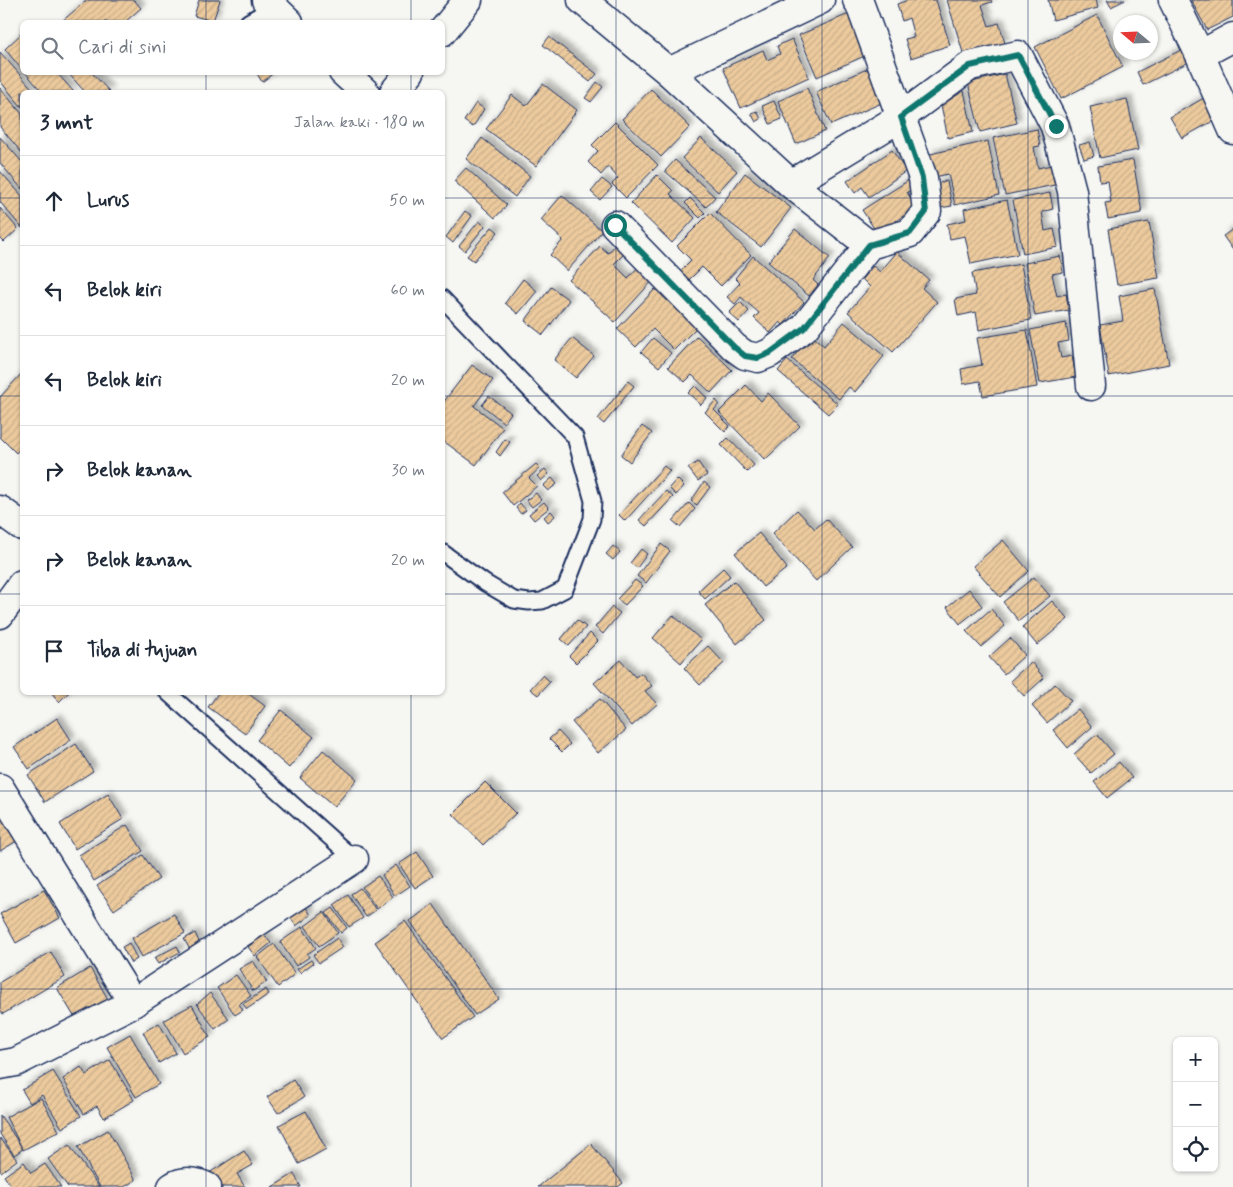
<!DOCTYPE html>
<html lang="id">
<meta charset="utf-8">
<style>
:root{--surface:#fff;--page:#f2f2f3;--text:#1f2937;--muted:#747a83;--line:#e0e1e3}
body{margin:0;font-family:Mynerve,sans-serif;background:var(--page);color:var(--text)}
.controls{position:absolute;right:15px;bottom:15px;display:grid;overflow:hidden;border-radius:8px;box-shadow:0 1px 4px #0004}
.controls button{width:45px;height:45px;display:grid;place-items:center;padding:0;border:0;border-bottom:1px solid var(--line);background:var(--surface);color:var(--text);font:25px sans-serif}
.compass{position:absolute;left:1113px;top:15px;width:45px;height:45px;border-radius:50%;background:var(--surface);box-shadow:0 1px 4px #0004;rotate:289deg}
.stop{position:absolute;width:15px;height:15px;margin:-11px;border:4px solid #0f766e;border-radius:50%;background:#fff}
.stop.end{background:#0f766e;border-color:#fff;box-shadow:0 1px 5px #0008}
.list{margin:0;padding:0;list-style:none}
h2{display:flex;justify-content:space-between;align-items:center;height:65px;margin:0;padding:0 20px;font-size:21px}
h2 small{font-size:16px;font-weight:400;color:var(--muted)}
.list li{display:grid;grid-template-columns:32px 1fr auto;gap:15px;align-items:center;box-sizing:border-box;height:90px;padding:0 20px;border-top:1px solid var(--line)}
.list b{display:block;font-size:19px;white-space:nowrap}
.list em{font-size:16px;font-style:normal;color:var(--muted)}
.icon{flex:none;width:28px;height:28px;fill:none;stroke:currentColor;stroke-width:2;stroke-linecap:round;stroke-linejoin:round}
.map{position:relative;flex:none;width:1233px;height:1187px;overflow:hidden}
.search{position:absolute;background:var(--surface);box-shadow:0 1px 4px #0004;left:20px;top:20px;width:425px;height:55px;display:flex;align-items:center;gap:12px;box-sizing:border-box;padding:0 18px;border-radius:8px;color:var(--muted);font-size:19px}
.panel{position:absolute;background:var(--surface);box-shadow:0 1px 4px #0004;left:20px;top:90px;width:425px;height:605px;border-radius:8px}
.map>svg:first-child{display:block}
.building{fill:url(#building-hatch);stroke:#1b2f5e;filter:url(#shadow)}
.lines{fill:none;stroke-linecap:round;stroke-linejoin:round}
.service-casing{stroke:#1b2f5e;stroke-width:19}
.minor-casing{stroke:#1b2f5e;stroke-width:31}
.service{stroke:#f6f6f2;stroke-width:15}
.minor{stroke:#f6f6f2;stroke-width:28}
.route{stroke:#0f766e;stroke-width:6}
.grid{fill:none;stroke:#1b2f5e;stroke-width:1;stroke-opacity:0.55}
</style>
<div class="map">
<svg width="1233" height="1187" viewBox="0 0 1233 1187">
<defs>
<pattern id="building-hatch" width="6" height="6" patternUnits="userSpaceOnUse" patternTransform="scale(1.25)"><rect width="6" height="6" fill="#ecca9d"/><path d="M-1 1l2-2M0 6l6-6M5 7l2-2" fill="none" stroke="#caae8a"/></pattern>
<filter id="shadow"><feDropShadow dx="4.5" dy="-4.5" stdDeviation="2.5" flood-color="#0004"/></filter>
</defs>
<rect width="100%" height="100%" fill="#f6f6f2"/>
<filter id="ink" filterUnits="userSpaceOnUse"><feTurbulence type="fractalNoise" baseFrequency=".02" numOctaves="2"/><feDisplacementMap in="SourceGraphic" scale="10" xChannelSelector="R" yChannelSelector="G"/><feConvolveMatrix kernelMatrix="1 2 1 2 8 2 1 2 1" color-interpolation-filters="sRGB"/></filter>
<g filter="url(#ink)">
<!-- building -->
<path class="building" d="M87,0H134L141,8L125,22H61Z
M199,0H220L213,21L194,16Z
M908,0H936L950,45L911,58L905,39L914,37L909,18L902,21L897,4Z
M947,0H991L992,2L982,5L989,26L999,23L1005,43L964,56Z
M1048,0H1096L1098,8L1053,20Z
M1107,0H1125L1111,7Z
M1191,0H1233V17L1207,30Z
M849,14L867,55L817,77L799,35Z
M1097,15L1123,67L1061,99L1035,47Z
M22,33V70L5,49Z
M549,37L597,74L590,82L543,45Z
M792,39L809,77L741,108L723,68L763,50L767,60L780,54L777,46Z
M1183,49L1189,62L1143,85L1137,72Z
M0,52L35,92H22V107L0,81Z
M869,68L884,102L831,125L816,92Z
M25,72H56L74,92H42Z
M67,72H91L110,92H85Z
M256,72H275L262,82Z
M1005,74L1017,123L980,132L968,83Z
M597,82L603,87L591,102L585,98Z
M543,84L577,110L536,166L486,129L512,95L526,106Z
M0,88L22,114V153L0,127Z
M807,88L825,131L796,144L778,101Z
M651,89L690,127L661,157L622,119Z
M964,91L973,132L948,138L941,105Z
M1204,98L1215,120L1182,138L1170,117Z
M1127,99L1138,150L1100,158L1090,107Z
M774,101L782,119L770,124L762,106Z
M476,103L484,109L473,127L464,121Z
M757,111L761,119L756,122L751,113Z
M615,122L658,165L626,198L612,184L618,178L608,167L601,175L588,162L598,151L592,145Z
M1037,129L1040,146L1034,147L1038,168L1051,165L1055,185L1005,195L993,138Z
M0,137L22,162V189L0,163Z
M482,138L530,176L515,197L466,159Z
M701,138L737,171L718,192L682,158Z
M988,141L999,195L955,205L948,174L935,177L930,154Z
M1090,142L1094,156L1084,159L1079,145Z
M892,150L906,171L869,197L862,187L855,193L847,181Z
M675,160L715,197L706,207L665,171Z
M1133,160L1142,213L1108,219L1105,203L1111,202L1108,181L1100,182L1098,166Z
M466,168L507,205L495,218L454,181Z
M0,171L22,196V228L0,202Z
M745,173L791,208L761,247L716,212Z
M657,175L673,191L670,194L695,218L672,243L631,203Z
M602,179L612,187L600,200L591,192Z
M909,180L914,188L907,192L916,208L877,233L862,210Z
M947,181L952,206L940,208L935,184Z
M1050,193L1053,209L1042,212L1045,231L1054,229L1058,247L1023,254L1013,200Z
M562,195L602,231L567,271L550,255L563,240L541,220Z
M690,198L705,213L700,218L685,203Z
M1007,200L1018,254L971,264L965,236L950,239L947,224L966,220L964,209Z
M0,208L18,229L4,242L0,238Z
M465,211L472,216L453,243L446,237Z
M710,213L751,255L721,286L702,267L689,280L680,271L691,260L677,246Z
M479,221L485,226L465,251L459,246Z
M1149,222L1159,278L1117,285L1108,229Z
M492,227L498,232L474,261L467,256Z
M795,229L830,258L813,280L818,285L809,296L768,262Z
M1233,229V250L1223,236Z
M616,244L625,253L614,264L628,278L638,267L653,280L615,322L569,280L600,246L608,253Z
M897,252L929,280L922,288L937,302L893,352L848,312L870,287L862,279L873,266L880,272Z
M753,256L804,302L783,325L780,322L770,333L754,318L759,313L741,297L735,304L727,297L740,283L735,278Z
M1060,256L1063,272L1052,274L1057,296L1066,294L1069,310L1035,316L1025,263Z
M1021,264L1031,320L979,330L976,312L958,316L955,299L976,295L972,273Z
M523,279L537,291L518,314L505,303Z
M551,287L569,300L543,335L525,321Z
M655,289L696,328L674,350L653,329L636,347L617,329Z
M1155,289L1169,364L1109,376L1100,325L1123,321L1119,296Z
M740,302L749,311L739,322L729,313Z
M844,322L884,356L855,392L849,387L839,399L792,359L811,335L824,346Z
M1066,323L1069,341L1058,343L1061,358L1072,356L1076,377L1040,383L1030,330Z
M1027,330L1037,387L983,396L980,381L963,384L961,369L982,365L977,338Z
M697,336L732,370L711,393L692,375L685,382L668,367Z
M572,338L594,356L576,378L554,360Z
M653,338L671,353L659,367L641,352Z
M787,360L838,404L828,414L778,371Z
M472,365L493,380L474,406L503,428L476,465L442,440V404Z
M22,373V446L16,453L0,437V397Z
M628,381L634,386L604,424L598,419Z
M746,385L761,401L768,393L800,426L765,460L719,412Z
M695,386L707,398L701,405L688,393Z
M489,396L511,413L504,423L482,405Z
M716,400L719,404L714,410L730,426L725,432L705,412Z
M642,426L652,433L630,462L621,455Z
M728,438L754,465L747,472L721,445Z
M505,439L510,442L500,456L496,452Z
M698,462L707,475L698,481L688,468Z
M536,464L540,468L529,478L537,486L513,506L502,492Z
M664,466L670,471L625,521L619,515Z
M545,469L549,474L541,481L537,476Z
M552,478L557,484L548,491L543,486Z
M677,479L684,486L676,495L669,488Z
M704,482L710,487L697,505L691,501Z
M666,491L673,497L646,526L639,520Z
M536,493L541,500L532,507L526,500Z
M544,502L549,508L534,520L529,514Z
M520,503L526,510L521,514L516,508Z
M689,503L695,509L680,527L673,521Z
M797,510L815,529L826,519L852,547L816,581L772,534Z
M551,511L555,516L548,522L544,517Z
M759,533L787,568L763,587L735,553Z
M1003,540L1029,571L1000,597L973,566Z
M661,544L670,551L646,583L637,576Z
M613,546L620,552L613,560L606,554Z
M641,549L647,554L637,568L630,563Z
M723,568L730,576L705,599L698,591Z
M1034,577L1050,596L1019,621L1003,602Z
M635,580L643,586L625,605L617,599Z
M734,581L766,620L737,644L705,605Z
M969,589L982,606L960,624L947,607Z
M1052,601L1068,619L1037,645L1022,627Z
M612,607L620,613L603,634L595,627Z
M991,609L1005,626L981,647L966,631Z
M673,615L701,640L681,663L653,638Z
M577,620L586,627L569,646L561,639Z
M590,633L598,641L576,663L569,656Z
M1010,638L1025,655L1004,674L989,657Z
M708,646L724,663L700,685L684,668Z
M621,660L635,677L641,673L652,686L645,691L657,704L632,726L594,683Z
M1031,662L1044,678L1024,696L1010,681Z
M543,675L550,682L538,695L530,689Z
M1055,684L1071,701L1047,723L1032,706Z
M51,692H69L59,702Z
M219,692H246L265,706L245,734L208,707Z
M600,699L626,730L598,753L572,722Z
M1078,709L1092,727L1068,748L1053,730Z
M281,710L314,737L289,768L257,740Z
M57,718L71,740L29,769L14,747Z
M558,731L570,744L562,752L549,739Z
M1097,734L1114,754L1091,773L1074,754Z
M76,744L93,771L45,802L28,775Z
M323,750L357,779L334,807L300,778Z
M1119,762L1132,778L1107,798L1094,782Z
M485,782L516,813L483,845L453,814Z
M108,794L123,819L75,849L60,824Z
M4,818L17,841L0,851V820Z
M127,825L143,851L94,881L79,855Z
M417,852L433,876L415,888L399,864Z
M143,855L159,879L114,910L97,886Z
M396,865L410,886L395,896L382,875Z
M378,876L393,897L377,909L362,887Z
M360,888L376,910L366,917L351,894Z
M44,890L60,918L16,943L0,914Z
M348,895L363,918L349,927L334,905Z
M433,904L499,999L475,1015L410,921Z
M305,906L311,915L296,926L290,917Z
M333,908L347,928L341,933L326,913Z
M324,912L338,933L319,946L305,926Z
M174,914L185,933L142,957L132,938Z
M405,921L473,1017L443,1038L375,942Z
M302,927L316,948L307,954L309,957L296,966L280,942Z
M195,933L200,944L190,950L184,939Z
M264,935L271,943L255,956L248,947Z
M337,938L343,947L319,963L313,955Z
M129,943L137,959L131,963L122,947Z
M274,944L295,974L278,987L257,957Z
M177,946L180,952L158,964L154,958Z
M51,952L65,977L3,1014L0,1010V982Z
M311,960L313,963L300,973L297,969Z
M253,961L267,982L253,991L239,969Z
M90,968L108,999L75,1018L57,988Z
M236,975L251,996L239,1004L243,1010L235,1015L217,988Z
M266,989L269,994L247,1009L243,1004Z
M210,993L229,1019L215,1029L197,1004Z
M192,1005L210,1037L183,1053L164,1020Z
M159,1023L176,1053L159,1063L143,1032Z
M130,1034L159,1084L136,1097L107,1047Z
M110,1060L134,1100L104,1118L97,1106L84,1114L63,1079L81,1067L86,1075Z
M53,1071L81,1116L62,1128L42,1095L30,1103L22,1090Z
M293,1080L304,1097L278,1113L267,1097Z
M41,1098L59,1131L23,1150L6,1117Z
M306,1111L326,1149L299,1164L279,1125Z
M0,1115L23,1149L14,1155L0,1134Z
M108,1130L136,1180L124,1187H100L78,1147Z
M0,1138L17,1160L1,1172L0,1170Z
M591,1144L623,1183L618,1187H538Z
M69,1145L99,1187H68L48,1159Z
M244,1151L253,1165L237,1174L245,1187H218L209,1173Z
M24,1162L31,1173L45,1164L61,1187H12L4,1176Z
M294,1174L301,1187H272Z"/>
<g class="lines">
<!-- service casing -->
<g class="service-casing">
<path id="service" d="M248,22L272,8
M442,298L575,437L593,501L592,519L565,589L542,601L529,602L514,600L485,583L442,552
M167,692L354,859"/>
</g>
<!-- minor casing -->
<g class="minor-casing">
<path id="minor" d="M266,0L289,22
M582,0L669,72L791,184L869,245L910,233L927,211L923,178L859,2L857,0
M1173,0L1200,55L1233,130
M442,32L468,0
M1200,55L1233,37
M343,72L365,92
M669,72L820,0
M394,92L410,72
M791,184L901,117L970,66L1018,55L1055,126L1072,191L1091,386
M615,225L734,347L745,355L758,358L770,353L804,328L869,245
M0,510L22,526
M0,614L22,584
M0,788L133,1003
M0,1065L16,1062L133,1003L354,859
M172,1187C183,1180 196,1181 207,1187"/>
</g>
<!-- service -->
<use href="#service" class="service"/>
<!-- minor -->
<use href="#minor" class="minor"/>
</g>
</g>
<g class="lines" filter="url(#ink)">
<!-- route -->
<path class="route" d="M615,225L734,347L745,356L758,358L770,353L804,328L869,245L910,233L926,212L922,178L901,117L970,66L1018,55L1056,126"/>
</g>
<!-- grid -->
<path class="grid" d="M206,0V22M411,0V22M616,0V1187M822,0V1187M1028,0V1187M206,72V92M411,72V92M0,198H22M442,198H1233M0,396H22M442,396H1233M0,594H22M442,594H1233M206,692V1187M411,692V1187M0,791H1233M0,989H1233"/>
</svg>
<div class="controls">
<button>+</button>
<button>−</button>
<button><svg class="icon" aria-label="locate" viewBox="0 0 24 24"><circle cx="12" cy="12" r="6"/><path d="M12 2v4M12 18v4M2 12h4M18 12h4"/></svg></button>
</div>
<svg class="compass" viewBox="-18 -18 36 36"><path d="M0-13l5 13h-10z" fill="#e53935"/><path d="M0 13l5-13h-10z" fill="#747a83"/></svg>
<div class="stop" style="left:615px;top:225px"></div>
<div class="stop end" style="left:1056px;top:126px"></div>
<div class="search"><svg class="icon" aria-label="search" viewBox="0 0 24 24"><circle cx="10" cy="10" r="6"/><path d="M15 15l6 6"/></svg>Cari di sini</div>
<section class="panel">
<h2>3 mnt<small>Jalan kaki · 180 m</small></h2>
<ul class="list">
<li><svg class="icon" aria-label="ahead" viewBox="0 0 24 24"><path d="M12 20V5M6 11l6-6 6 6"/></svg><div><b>Lurus</b></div><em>50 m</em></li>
<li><svg class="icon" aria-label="left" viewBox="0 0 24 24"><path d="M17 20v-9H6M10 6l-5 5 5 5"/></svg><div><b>Belok kiri</b></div><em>60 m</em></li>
<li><svg class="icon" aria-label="left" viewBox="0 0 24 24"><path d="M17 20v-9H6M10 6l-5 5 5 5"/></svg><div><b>Belok kiri</b></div><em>20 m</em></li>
<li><svg class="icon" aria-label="right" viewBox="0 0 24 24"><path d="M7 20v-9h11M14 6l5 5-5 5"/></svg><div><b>Belok kanan</b></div><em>30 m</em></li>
<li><svg class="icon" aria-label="right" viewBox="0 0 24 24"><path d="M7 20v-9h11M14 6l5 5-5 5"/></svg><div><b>Belok kanan</b></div><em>20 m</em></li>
<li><svg class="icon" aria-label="arrive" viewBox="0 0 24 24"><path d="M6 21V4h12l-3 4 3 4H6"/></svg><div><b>Tiba di tujuan</b></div></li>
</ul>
</section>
</div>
